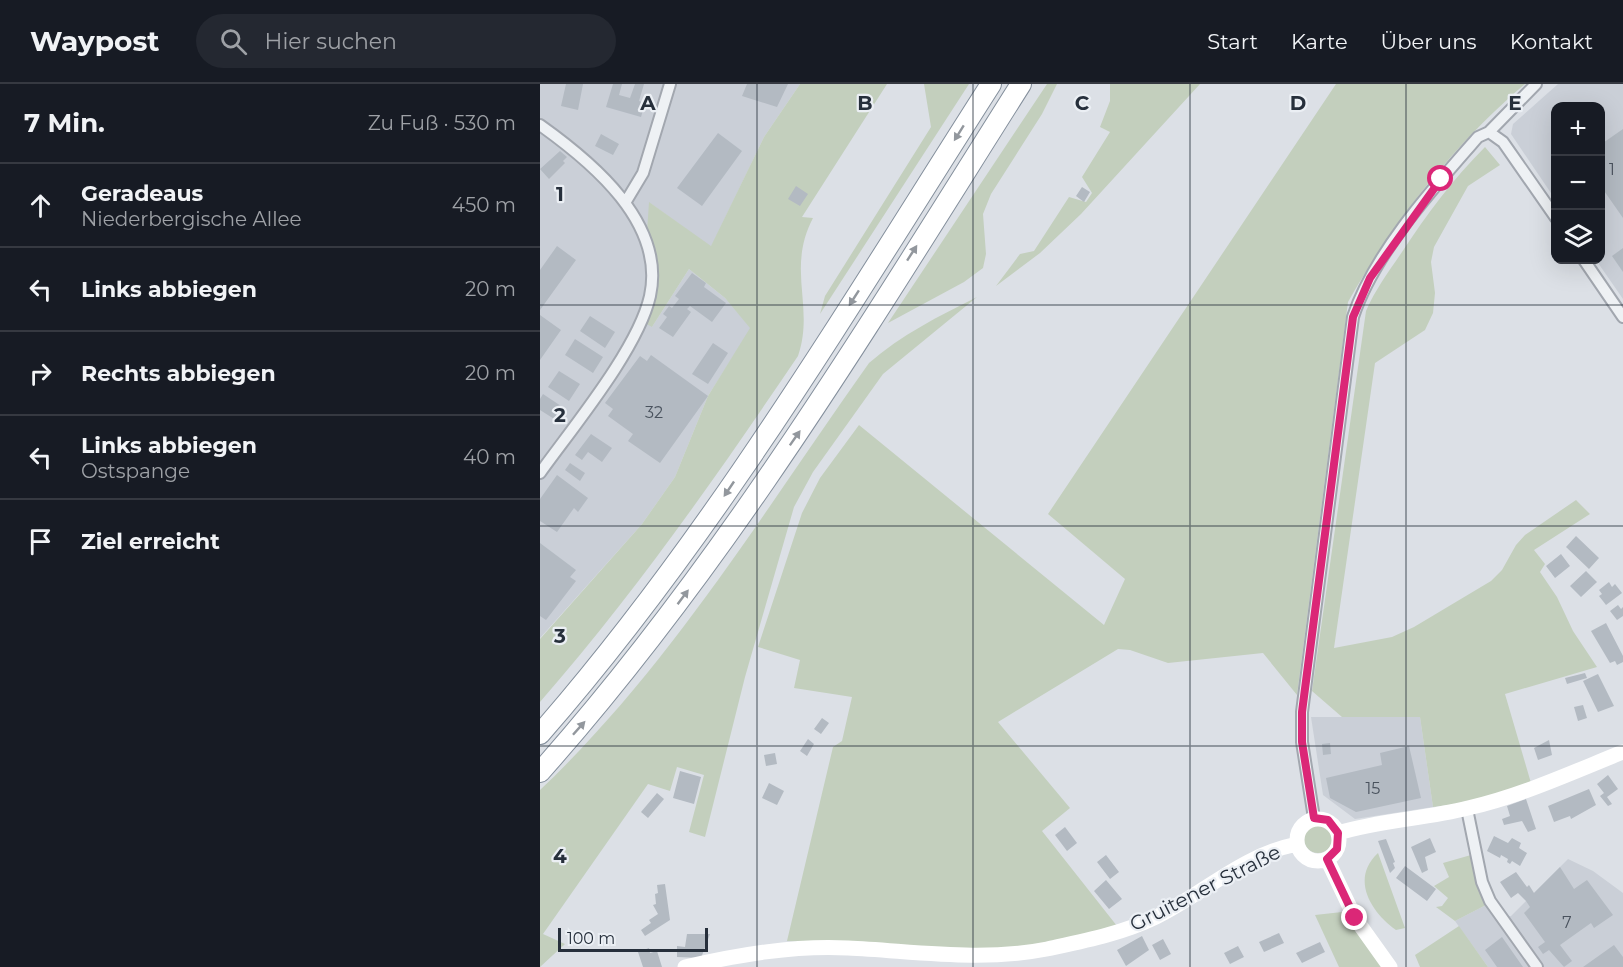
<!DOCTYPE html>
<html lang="de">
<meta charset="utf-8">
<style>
:root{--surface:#171b24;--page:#242831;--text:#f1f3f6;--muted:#9ea1a6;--line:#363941}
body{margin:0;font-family:Montserrat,sans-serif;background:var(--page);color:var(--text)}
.controls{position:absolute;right:18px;top:18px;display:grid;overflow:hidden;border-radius:12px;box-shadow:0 6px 24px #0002}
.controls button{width:54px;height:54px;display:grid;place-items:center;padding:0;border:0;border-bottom:2px solid var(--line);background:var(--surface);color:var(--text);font:30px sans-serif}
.scale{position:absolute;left:18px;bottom:15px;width:150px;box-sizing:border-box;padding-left:6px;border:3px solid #262f3b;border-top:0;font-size:16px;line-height:21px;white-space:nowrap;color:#262f3b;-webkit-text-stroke:4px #ebeff4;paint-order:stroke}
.stop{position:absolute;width:18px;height:18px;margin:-14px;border:4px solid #db2777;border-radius:50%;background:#fff}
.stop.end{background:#db2777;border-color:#fff;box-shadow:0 2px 6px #0008}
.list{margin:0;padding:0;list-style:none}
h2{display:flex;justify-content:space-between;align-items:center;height:78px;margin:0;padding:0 24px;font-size:26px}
h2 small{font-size:20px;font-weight:400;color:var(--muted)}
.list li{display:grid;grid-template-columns:39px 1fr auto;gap:18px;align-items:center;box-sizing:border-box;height:84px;padding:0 24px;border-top:2px solid var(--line)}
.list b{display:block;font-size:22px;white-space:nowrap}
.list p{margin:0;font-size:20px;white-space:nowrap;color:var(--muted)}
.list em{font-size:20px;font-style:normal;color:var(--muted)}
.icon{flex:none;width:33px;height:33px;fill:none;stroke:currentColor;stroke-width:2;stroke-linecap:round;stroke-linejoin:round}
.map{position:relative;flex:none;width:1083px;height:883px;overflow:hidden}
header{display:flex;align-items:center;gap:36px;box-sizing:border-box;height:84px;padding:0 30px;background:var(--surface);border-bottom:2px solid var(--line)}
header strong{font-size:28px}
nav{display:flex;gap:33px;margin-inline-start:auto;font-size:21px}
.search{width:420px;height:54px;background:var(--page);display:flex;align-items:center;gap:15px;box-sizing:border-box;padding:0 21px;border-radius:33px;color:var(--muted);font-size:22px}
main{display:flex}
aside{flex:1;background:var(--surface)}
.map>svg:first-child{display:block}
.built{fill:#cacfd7}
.green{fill:#c3cfbd}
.building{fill:#b3bac2}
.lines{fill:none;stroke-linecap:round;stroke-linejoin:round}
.street-casing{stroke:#a2a7af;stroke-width:14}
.highway-casing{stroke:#848f9c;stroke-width:22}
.street{stroke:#eef1f4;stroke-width:10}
.secondary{stroke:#fff;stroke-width:15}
.highway{stroke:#fff;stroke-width:20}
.oneway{fill:#92979d}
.route{stroke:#db2777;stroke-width:8}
.grid{fill:none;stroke:#262f3b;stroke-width:1.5;stroke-opacity:0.55}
.labels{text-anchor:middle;stroke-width:4.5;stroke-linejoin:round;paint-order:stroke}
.number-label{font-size:16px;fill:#49525d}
.street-label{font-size:20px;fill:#262f3b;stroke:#ebeff4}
.grid-label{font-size:20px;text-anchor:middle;font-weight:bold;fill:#262f3b;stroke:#ebeff4;stroke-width:4.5;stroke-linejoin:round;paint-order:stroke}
</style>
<header>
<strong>Waypost</strong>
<div class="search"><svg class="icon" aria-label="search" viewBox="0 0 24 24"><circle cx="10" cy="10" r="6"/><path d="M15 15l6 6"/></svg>Hier suchen</div>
<nav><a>Start</a><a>Karte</a><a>Über uns</a><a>Kontakt</a></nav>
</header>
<main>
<aside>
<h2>7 Min.<small>Zu Fuß · 530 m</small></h2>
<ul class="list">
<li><svg class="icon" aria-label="ahead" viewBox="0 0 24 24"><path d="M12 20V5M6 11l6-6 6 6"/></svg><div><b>Geradeaus</b><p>Niederbergische Allee</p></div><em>450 m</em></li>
<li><svg class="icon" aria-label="left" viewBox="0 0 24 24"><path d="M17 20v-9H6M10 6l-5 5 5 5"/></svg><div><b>Links abbiegen</b></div><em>20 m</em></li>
<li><svg class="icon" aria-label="right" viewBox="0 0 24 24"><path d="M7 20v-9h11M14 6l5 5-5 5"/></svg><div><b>Rechts abbiegen</b></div><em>20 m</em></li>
<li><svg class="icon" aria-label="left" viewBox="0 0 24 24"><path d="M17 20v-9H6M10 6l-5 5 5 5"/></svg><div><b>Links abbiegen</b><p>Ostspange</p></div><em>40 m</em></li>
<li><svg class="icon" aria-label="arrive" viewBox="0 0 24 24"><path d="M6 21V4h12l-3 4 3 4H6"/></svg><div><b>Ziel erreicht</b></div></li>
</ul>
</aside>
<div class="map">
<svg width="1083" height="883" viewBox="0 0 1083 883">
<rect width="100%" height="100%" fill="#dce0e6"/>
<!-- built -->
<path class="built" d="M0,0H260L224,53L171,163L110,119L116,213L112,243L149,185L185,214L211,244L168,312L135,393L102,440L0,554Z
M1018,0H1083V215L1056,176H1060V22H1016L1015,115L971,50L973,40Z
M771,633H880L893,723L815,735L783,711Z
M1028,775L1053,787L1083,809V883H948L915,837L946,821L956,835L971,832Z"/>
<!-- green -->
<path class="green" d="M260,0H347L262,133L273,134C246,186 275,222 258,272C176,393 96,508 0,618V555L102,440L135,393L168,312L210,244L185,214L149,185L112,243L105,239L116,213L114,182L107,148L109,118L171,162L224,53Z
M384,0H429L280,230L285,212L391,43Z
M507,0H517L502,30L451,110L443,130L446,170L443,184L424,198L348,239Z
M570,0H660L541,130L500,169L456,202L480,170L494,167L529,113L546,118L552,109L542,93L570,48L560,43L570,17Z
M796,0H985C913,61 854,137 808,218L757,611L723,569L628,579L590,566L578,565L458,638L530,724L502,747L577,842L496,863L436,868L247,857L293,663L302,657L312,613L254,604L260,576L218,563L262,429L280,394L319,341L564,541L585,495L508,430Z
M945,63L960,81L928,102L894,163L891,178L895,209L893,229L885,246L835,279L794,564L852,553L874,543L951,497L962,486L976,461L985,451L1036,416L1050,430L994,466L1005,480L1000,488L1017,513L1033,547L1057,583L965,610L991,699L925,719L893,723L880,633H802L772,607L826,227C835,206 849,187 862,168C887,130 913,95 945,63Z
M437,213L343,290L273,388L254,423L205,593L165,753L149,748L164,691L137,683L130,707L108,700L3,850L25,860L0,883V706C131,582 225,425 329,279C361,251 399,232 437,213Z
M764 755a14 14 0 1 1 28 0a14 14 0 1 1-28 0Z
M838,769L865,844L856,846C831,828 810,795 838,769Z
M931,771L938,801L946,821L915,837L896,823L902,822L908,814L894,802L909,793L903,779Z
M802,828L842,883H799L775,831Z
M919,842L948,883H880L875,871Z"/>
<!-- building -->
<path class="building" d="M26,0H43L38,26L21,22Z
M73,0H82L79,11L90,14L95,0H104L99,17L105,19L101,33L66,23Z
M207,0H248L237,23L202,12Z
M1083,45V134L1060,101V61Z
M178,49L202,67L162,122L137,104Z
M61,50L79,60L73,71L55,62Z
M20,67L27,73L23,77L25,79L9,95L0,85Z
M256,102L268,110L260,122L248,115Z
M542,103L550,108L544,118L536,112Z
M17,162L36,176L0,226V186Z
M1083,164V188L1072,172Z
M152,189L166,199L164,203L186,219L172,238L150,222L147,225L151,228L133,253L119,244L127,233L123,230L129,222L132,224L139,215L135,212Z
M0,231L21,246L0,276Z
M50,232L75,248L65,264L40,247Z
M35,255L63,273L53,289L25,271Z
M173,259L188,269L168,300L152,290Z
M111,271L168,312L120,379L88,357L93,350L68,332L73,325L65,319L100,272L107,277Z
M19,287L40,300L29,317L8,303Z
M3,310L27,326L19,338L0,326V315Z
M51,350L72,364L62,378L48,368L42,376L35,371Z
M30,379L45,389L40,397L25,386Z
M17,391L48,414L38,428L34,424L17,448L0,437V415Z
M1036,452L1059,474L1049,485L1026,463Z
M0,459L36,486L30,493L36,497L6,536L0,532Z
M1021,470L1030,482L1015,494L1006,482Z
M1046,487L1057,498L1041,513L1030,502Z
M1069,498L1072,503L1075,500L1082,509L1066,521L1059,512L1062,510L1059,506Z
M1078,521L1081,525L1083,523V532L1077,536L1070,527Z
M1066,539L1083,572V578L1077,581L1075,577L1070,579L1051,547Z
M1045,589L1047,594L1027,600L1025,594Z
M1058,590L1074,622L1058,628L1043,597Z
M1043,621L1047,634L1038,637L1034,623Z
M282,634L289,639L281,650L274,645Z
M268,655L274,660L267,672L260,667Z
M1009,656L1012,671L998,676L994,664Z
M790,659L791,670L783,671L782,660Z
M869,662L881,714L816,728L790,714L786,694L842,681L840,669Z
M235,669L237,680L226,682L224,671Z
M140,687L161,693L154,720L133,714Z
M1068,691L1078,705L1067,713L1072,720L1068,722L1060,712L1064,709L1057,700Z
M229,699L244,707L237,721L222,714Z
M1049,705L1056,721L1031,735L1030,732L1014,738L1008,722Z
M117,709L124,715L108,734L101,728Z
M986,715L996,745L988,748L982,737L964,741L962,735L970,732L967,722Z
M525,743L537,759L527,767L515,751Z
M954,752L968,759L972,754L981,759L979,764L987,769L980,782L972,777L970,780L967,778L968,775L961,771L960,774L947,767Z
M890,754L896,768L885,773L888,786L882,789L871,763Z
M846,755L855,778L853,779L855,784L850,789L838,757Z
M566,771L579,788L570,795L557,778Z
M865,782L896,805L887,817L856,794Z
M1020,783L1034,805L1047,796L1073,831L1054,844L1051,839L1020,861L1032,877L1024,883L1009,866L1003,870L998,863L1005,858L984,829L990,823L986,817L978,809L971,814L960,798L976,788L987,803L989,801L994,809Z
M566,796L582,815L569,825L554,807Z
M125,800L130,836L105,852L101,846L111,839L109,836L118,830L113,821L116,820L115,810L118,809L117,801Z
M739,849L744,859L724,868L719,858Z
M147,850H170L161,874L137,873V862L145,863Z
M602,852L609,866L586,882L577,866Z
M962,853L983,883H957L945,866Z
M623,855L631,870L620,876L612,861Z
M780,858L785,868L762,879L756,869Z
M1074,861L1083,873V883H1043Z
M698,862L704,873L690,880L684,869Z
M109,864L110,869L117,867L122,883H103L98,868Z"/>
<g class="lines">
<!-- street casing -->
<g class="street-casing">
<path id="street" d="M0,41C52,78 126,139 110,212C98,265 33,343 0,389
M949,48L963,58L1016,134
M85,119L103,89L130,0
M1044,176L1083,233
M927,725L942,798L950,817L997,883
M774,734L762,658V628L813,233C834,169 894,103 938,53L949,48L996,0"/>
</g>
<!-- highway casing -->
<g class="highway-casing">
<path id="highway" d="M0,650C174,451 309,222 451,0
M0,688C187,478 331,237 481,0"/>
</g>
<!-- street -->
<use href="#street" class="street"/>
<!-- secondary -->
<path class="secondary" d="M757 756a21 21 0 1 1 42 0a21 21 0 1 1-42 0Z
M798,749C840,736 885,735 928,724C981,712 1033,688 1083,668
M787,775L815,834L850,883
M145,883C198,871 254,861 308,864C374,867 441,878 507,865C544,857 581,850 616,833C663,810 703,771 757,760"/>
<!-- highway -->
<use href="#highway" class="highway"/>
</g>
<!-- one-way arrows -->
<defs><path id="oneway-solid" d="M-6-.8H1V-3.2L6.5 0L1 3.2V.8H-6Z" transform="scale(1.5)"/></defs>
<g class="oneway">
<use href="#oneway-solid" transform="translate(419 49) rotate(122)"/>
<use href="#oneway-solid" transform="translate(372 169) rotate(-57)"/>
<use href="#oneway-solid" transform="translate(314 214) rotate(123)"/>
<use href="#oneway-solid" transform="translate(255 354) rotate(-55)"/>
<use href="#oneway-solid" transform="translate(189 405) rotate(124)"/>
<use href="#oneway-solid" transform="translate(143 513) rotate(-53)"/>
<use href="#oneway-solid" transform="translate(39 644) rotate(-48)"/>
</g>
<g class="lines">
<!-- route -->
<path class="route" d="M815,834L787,775L797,765L798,749L788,736L774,734L762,658V628L813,233L830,194L901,95"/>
</g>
<!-- grid -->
<path class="grid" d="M217,0V883M433,0V883M650,0V883M866,0V883M0,221H1083M0,442H1083M0,662H1083"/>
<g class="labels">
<!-- number labels -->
<g class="number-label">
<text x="1072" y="91">1</text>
<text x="114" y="334">32</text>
<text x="833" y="710">15</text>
<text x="1027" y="844">7</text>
</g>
<!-- street labels -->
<g class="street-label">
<text transform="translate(665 804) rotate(-27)" y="7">Gruitener Straße</text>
</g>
</g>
<g class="grid-label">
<text x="108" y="26">A</text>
<text x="325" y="26">B</text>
<text x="542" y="26">C</text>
<text x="758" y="26">D</text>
<text x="975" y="26">E</text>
<text x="20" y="117">1</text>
<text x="20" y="338">2</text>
<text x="20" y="559">3</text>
<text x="20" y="779">4</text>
</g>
</svg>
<div class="controls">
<button>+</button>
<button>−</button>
<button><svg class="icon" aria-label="layers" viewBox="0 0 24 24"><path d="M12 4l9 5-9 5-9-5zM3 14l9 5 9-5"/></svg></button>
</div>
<div class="scale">100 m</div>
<div class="stop" style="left:901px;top:95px"></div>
<div class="stop end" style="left:815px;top:834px"></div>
</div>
</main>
